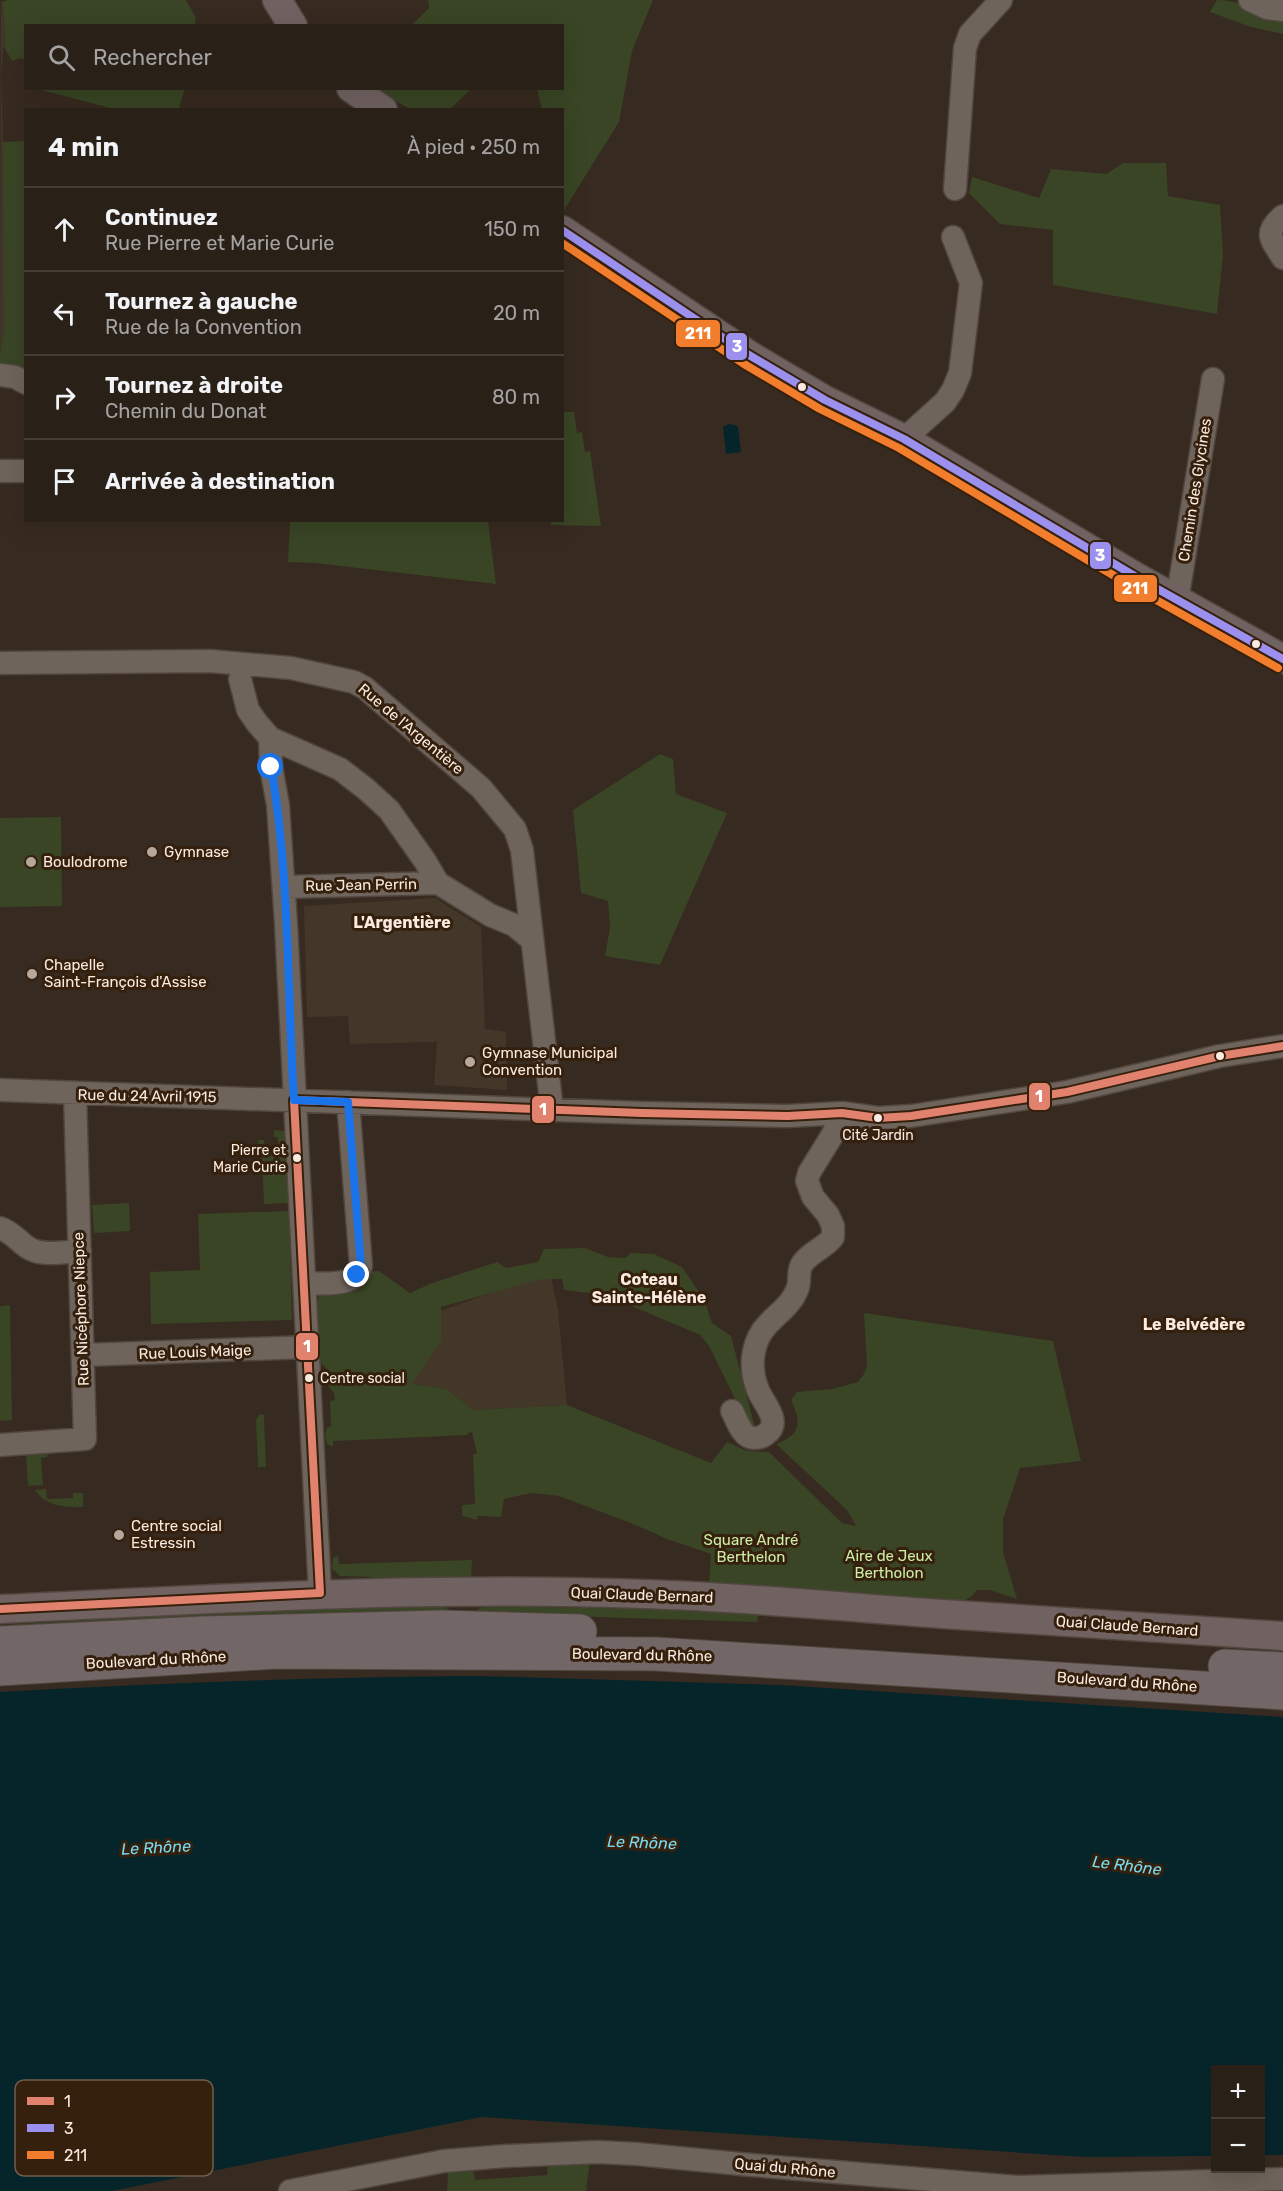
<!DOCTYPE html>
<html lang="fr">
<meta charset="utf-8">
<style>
:root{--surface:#292018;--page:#312821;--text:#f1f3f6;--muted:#a5a3a2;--line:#453e37}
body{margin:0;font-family:Rubik,sans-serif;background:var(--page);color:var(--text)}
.controls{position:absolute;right:18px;bottom:18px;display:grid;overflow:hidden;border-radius:0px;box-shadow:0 6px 24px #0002}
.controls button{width:54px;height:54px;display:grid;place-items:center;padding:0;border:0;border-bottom:2px solid var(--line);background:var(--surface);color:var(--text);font:30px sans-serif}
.stop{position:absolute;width:18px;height:18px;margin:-14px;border:4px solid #1a73e8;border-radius:50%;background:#fff}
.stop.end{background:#1a73e8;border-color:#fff;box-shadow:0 2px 6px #0008}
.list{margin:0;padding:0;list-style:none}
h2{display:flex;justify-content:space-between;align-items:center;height:78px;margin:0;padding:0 24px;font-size:26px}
h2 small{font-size:20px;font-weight:400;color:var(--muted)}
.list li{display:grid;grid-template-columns:39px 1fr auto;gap:18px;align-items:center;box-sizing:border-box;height:84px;padding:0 24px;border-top:2px solid var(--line)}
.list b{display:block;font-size:22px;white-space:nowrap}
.list p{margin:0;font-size:20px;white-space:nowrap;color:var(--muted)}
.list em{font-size:20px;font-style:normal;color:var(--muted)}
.icon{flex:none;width:33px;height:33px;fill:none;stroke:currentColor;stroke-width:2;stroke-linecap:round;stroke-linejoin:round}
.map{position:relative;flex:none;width:1283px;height:2191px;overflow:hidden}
.search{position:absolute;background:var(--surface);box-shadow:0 6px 24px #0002;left:24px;top:24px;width:540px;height:66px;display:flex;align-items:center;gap:15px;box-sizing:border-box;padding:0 21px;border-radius:0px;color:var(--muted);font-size:22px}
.panel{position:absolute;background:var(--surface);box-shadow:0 6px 24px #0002;left:24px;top:108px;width:540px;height:414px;border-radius:0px}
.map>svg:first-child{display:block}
.education{fill:#433729}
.green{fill:#394525}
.water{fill:#06252b}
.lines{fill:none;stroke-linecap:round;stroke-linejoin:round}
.minor-casing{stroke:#51463e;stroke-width:25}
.major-casing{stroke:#51463e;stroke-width:31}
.highway-casing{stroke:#51463e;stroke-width:35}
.minor{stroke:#6e645c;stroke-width:22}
.major{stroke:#706261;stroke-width:28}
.highway{stroke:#736667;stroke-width:33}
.bus-1-casing{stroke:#35200d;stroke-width:12}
.bus-2-casing{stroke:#35200d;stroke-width:12}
.bus-3-casing{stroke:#35200d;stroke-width:12}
.bus-1{stroke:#e0826d;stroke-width:8}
.bus-2{stroke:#9c90ef;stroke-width:8}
.bus-3{stroke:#f27d2c;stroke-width:8}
.route{stroke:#1a73e8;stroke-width:8}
.bus-dot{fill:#faeadf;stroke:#35200d;stroke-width:2}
.poi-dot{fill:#b6a79c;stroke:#35200d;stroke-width:2}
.labels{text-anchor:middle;stroke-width:6;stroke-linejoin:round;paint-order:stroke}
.bus-label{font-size:14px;fill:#faeadf;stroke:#35200d}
.street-label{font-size:15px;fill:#faeadf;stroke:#35200d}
.poi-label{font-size:15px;fill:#faeadf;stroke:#35200d;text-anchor:start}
.park-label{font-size:15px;fill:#cceda6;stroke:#35200d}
.neighbourhood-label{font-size:16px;font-weight:bold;fill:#faeadf;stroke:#35200d}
.water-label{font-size:16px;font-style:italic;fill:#78ddf3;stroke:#35200d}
.key{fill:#35200d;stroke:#705d4c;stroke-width:1.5}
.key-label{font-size:16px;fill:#faeadf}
.line-badge{stroke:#35200d;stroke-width:2}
.badge-label{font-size:16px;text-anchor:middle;font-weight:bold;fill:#fff}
</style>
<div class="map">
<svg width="1283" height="2191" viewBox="0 0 1283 2191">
<rect width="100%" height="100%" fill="#372a20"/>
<!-- education -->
<path class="education" d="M1,0L5,31L1,75L4,173V328L0,354Z
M435,898L481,927L485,1029L506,1032L507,1090L434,1085L437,1042L350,1044L348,1016L307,1017L304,906Z
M551,1277L558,1310L567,1405L474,1410L446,1389L412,1384L440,1341V1311L528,1280Z"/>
<!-- green -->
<path class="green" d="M8,0H186L196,18L195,25L26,26L25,59L20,58L12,61L4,47L5,31L2,2Z
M428,0H653L632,51L619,122L564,210L562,110L542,109L537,89L562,88V26L412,25L429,8Z
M1217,0C1240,0 1260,12 1283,18V34L1251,27L1210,12Z
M38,89H185L178,110L114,109Z
M374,89H471L449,110L410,109Z
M25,141V379L0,369V354L4,328L3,142Z
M1123,163H1166L1168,196L1220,205L1223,255L1217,314L1053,285V230L1000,224L969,193L972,177L1039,198L1051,169L1106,174Z
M563,412H574L577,433L582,432L585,452L590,451L601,526L551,525V521H545L562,520Z
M290,521H488L496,584L315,563L288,562Z
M660,754L673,759L676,794L727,813L660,965L605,956L610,928L608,901L581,893L573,810Z
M61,817L62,906L0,907V818Z
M274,1130L284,1131L288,1203L264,1204L262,1156L259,1155L258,1140H264L265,1150L278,1149V1137H274Z
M129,1203L130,1231L94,1233L92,1205Z
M289,1211L292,1320L151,1324L150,1272L200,1270L198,1214Z
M585,1248L608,1257L625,1258L631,1253L654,1254L682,1267L704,1299L712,1323L731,1336L754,1424L752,1426L747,1423L709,1346L700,1335L606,1295L564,1290L562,1279H541L441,1307V1341L412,1384L446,1389L474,1410L567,1405L711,1463L727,1442L747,1451L769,1452L842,1523L856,1526L847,1510L776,1444C801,1434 802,1424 791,1400L797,1392L832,1389L858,1382L864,1374L867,1366L864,1313L1053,1341L1081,1461L1020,1468L1003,1519V1552L1017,1599L990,1590H977L972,1596L962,1602L709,1584L711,1554L667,1539L631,1523L559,1496L531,1493L504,1499L501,1517L478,1516L477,1520L462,1516V1505L475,1504L473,1454H477L472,1432L468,1433V1435L333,1441V1447L327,1444L325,1435L327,1428L331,1426L330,1401L335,1400L334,1393L329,1387L328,1370L321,1363L317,1302L319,1296L368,1272L379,1271L410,1293L432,1283L497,1262L506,1268L538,1262L544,1249Z
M10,1305L12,1420L0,1421V1306Z
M260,1414L264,1415L266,1467H258L256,1420Z
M47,1453L48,1457L41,1458L43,1485L28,1486L26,1454Z
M46,1489L47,1499L73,1498V1493H83V1507C64,1507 47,1507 35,1490Z
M338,1556L339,1564L472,1560L471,1580L386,1583L372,1577L340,1576L332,1569L333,1558Z
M445,1606L450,1612H473L484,1606L654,1609L758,1615L757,1622L531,1615L0,1630V1625C148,1617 296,1608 445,1606Z
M590,2161L586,2191H447L448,2172L473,2169L475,2180L547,2175L548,2164Z"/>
<!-- water -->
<path class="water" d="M729,424L738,426L741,452L726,454L723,427Z
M479,1676L779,1685L1283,1717V2155H1261L1260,2070H1216L1215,2156L1085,2157L482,2117L112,2191H0V1692C160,1683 319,1677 479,1676Z"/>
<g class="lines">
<!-- minor casing -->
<g class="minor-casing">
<path id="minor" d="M1250,0L1267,8L1283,10
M955,189L965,48L970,34L1001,0
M1283,216C1263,233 1271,239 1283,258
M0,375L15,377L26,383
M904,439L945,402L953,390L960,373L971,283L953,237
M0,471H26
M1177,601L1213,379
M0,663L210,661L291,668L354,682L365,688L481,788L515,829L522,850L552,1110
M240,679L248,710L257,723L270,738L340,769L366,789L389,810L425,861L438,883L490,915L514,925L531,939
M270,738L271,767L278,805L286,924L320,1593
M284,887L438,883
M0,1090L642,1113L788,1116L842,1113L878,1118L911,1116L1067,1092L1220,1056L1283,1046
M0,1228C12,1232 17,1240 27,1247C40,1257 65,1252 80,1251
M305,1283C322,1283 356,1288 361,1266L348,1102
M84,1355L307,1347
M732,1411C737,1420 742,1438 754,1438C758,1438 763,1437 766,1434C783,1422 763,1403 758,1390C754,1380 752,1368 753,1358C757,1319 786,1317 797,1290C801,1282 797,1272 802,1264C810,1252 825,1248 833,1237V1226L828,1215L813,1197L807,1181L809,1173L833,1134L842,1113
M0,1445L85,1439L75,1094
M290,2191L444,2161L506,2156L598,2152L637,2154L751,2165L1018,2187L1283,2179"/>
</g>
<!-- major casing -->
<g class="major-casing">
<path id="major" d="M277,0L293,26
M351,88L383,110
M562,230L749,355L825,400L904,439L1138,578L1283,659
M0,1609C215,1599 429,1586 645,1594C744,1597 843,1607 942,1614C1055,1622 1169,1629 1283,1636"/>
</g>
<!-- highway casing -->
<g class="highway-casing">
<path id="highway" d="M0,1643L203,1633L441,1627L580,1631
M1225,1666L1283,1669
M0,1669L277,1652L656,1654L1283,1693"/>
</g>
<!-- minor -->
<use href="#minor" class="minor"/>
<!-- major -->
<use href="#major" class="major"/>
<!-- highway -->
<use href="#highway" class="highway"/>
<!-- bus-1 casing -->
<g class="bus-1-casing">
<path id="bus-1" d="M294,1100L642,1113L788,1116L842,1113L878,1118L911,1116L1067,1092L1220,1056L1283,1046
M294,1100L320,1593
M0,1609L320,1593"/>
</g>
<!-- bus-2 casing -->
<g class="bus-2-casing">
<path id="bus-2" d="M562,230L749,355L825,400L904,439L1138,578L1283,659"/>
</g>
<!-- bus-3 casing -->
<g class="bus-3-casing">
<path id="bus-3" d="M562,243L744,364L820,409L899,448L1133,587L1278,668"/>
</g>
<!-- bus-1 -->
<use href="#bus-1" class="bus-1"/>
<!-- bus-2 -->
<use href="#bus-2" class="bus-2"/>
<!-- bus-3 -->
<use href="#bus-3" class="bus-3"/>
</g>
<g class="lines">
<!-- route -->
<path class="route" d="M271,767C290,876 287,989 294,1100L348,1102L361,1266L357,1275"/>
</g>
<!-- markers -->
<g class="bus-dot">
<circle cx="802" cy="387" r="5"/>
<circle cx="1256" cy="644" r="5"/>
<circle cx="1220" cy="1056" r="5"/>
<circle cx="878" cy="1118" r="5"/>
<circle cx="297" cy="1158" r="5"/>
<circle cx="309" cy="1378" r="5"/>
</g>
<g class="poi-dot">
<circle cx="152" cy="852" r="6"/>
<circle cx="31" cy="862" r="6"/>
<circle cx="32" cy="974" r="6"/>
<circle cx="470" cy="1062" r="6"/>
<circle cx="119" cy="1535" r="6"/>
</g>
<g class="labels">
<!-- bus labels -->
<g class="bus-label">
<text x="878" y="1140">Cité Jardin</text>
<text x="286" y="1155" text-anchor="end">Pierre et<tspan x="286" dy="17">Marie Curie</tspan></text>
<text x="320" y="1383" text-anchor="start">Centre social</text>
</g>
<!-- street labels -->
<g class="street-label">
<text transform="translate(1195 490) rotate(-81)" y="5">Chemin des Glycines</text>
<text transform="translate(411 729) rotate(40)" y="5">Rue de l'Argentière</text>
<text transform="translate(361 885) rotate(-1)" y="5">Rue Jean Perrin</text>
<text transform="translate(147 1096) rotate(1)" y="5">Rue du 24 Avril 1915</text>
<text transform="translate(81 1309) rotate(-92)" y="5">Rue Nicéphore Niepce</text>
<text transform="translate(195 1352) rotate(-2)" y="5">Rue Louis Maige</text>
<text transform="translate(642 1595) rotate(2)" y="5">Quai Claude Bernard</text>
<text transform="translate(1127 1626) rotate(4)" y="5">Quai Claude Bernard</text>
<text transform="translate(642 1655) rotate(1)" y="5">Boulevard du Rhône</text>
<text transform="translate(156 1660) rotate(-3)" y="5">Boulevard du Rhône</text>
<text transform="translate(1127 1682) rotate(4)" y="5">Boulevard du Rhône</text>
<text transform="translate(785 2168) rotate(5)" y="5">Quai du Rhône</text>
</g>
<!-- poi labels -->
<g class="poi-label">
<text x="164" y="857">Gymnase</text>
<text x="43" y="867">Boulodrome</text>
<text x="44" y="970">Chapelle<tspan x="44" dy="17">Saint-François d'Assise</tspan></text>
<text x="482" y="1058">Gymnase Municipal<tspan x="482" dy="17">Convention</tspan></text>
<text x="131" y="1531">Centre social<tspan x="131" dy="17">Estressin</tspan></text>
</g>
<!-- park labels -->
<g class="park-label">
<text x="751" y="1545">Square André<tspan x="751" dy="17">Berthelon</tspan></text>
<text x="889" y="1561">Aire de Jeux<tspan x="889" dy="17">Bertholon</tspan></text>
</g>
<!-- neighbourhood labels -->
<g class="neighbourhood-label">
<text x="402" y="928">L'Argentière</text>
<text x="649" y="1285">Coteau<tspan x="649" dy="18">Sainte-Hélène</tspan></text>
<text x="1194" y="1330">Le Belvédère</text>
</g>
<!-- water labels -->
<g class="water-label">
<text transform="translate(642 1842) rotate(2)" y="6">Le Rhône</text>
<text transform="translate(156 1847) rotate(-3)" y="6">Le Rhône</text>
<text transform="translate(1127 1865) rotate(7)" y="6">Le Rhône</text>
</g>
</g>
<!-- legend -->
<rect x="15" y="2080" width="198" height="96" rx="9" class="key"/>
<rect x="27" y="2097" width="27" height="8" fill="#e0826d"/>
<rect x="27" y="2124" width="27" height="8" fill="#9c90ef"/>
<rect x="27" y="2151" width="27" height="8" fill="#f27d2c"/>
<g class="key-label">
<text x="64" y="2107">1</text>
<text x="64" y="2134">3</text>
<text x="64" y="2161">211</text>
</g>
<g class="line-badge">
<rect x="675" y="319" width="46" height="29" rx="6" fill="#f27d2c"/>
<rect x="725" y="332" width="23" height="29" rx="6" fill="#9c90ef"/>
<rect x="1089" y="541" width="23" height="29" rx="6" fill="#9c90ef"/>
<rect x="1113" y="574" width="45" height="29" rx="6" fill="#f27d2c"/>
<rect x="1028" y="1082" width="23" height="29" rx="6" fill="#e0826d"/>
<rect x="531" y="1095" width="24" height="29" rx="6" fill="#e0826d"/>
<rect x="295" y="1332" width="24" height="29" rx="6" fill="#e0826d"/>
</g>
<g class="badge-label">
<text x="698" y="339">211</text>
<text x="737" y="352">3</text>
<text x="1100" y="561">3</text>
<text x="1135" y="594">211</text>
<text x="1039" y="1102">1</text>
<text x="543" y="1115">1</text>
<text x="307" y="1352">1</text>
</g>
</svg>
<div class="controls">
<button>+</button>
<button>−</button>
</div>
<div class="stop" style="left:271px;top:767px"></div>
<div class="stop end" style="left:357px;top:1275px"></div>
<div class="search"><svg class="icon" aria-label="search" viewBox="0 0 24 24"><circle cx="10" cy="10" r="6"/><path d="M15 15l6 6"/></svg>Rechercher</div>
<section class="panel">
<h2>4 min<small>À pied · 250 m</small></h2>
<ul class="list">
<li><svg class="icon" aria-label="ahead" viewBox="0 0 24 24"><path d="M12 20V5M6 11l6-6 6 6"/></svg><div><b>Continuez</b><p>Rue Pierre et Marie Curie</p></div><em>150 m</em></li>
<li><svg class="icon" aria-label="left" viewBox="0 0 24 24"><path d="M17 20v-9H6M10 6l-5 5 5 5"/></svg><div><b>Tournez à gauche</b><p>Rue de la Convention</p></div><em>20 m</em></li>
<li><svg class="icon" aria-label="right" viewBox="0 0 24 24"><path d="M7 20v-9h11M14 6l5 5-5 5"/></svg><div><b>Tournez à droite</b><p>Chemin du Donat</p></div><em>80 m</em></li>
<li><svg class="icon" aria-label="arrive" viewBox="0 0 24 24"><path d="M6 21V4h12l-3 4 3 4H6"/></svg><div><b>Arrivée à destination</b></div></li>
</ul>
</section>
</div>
